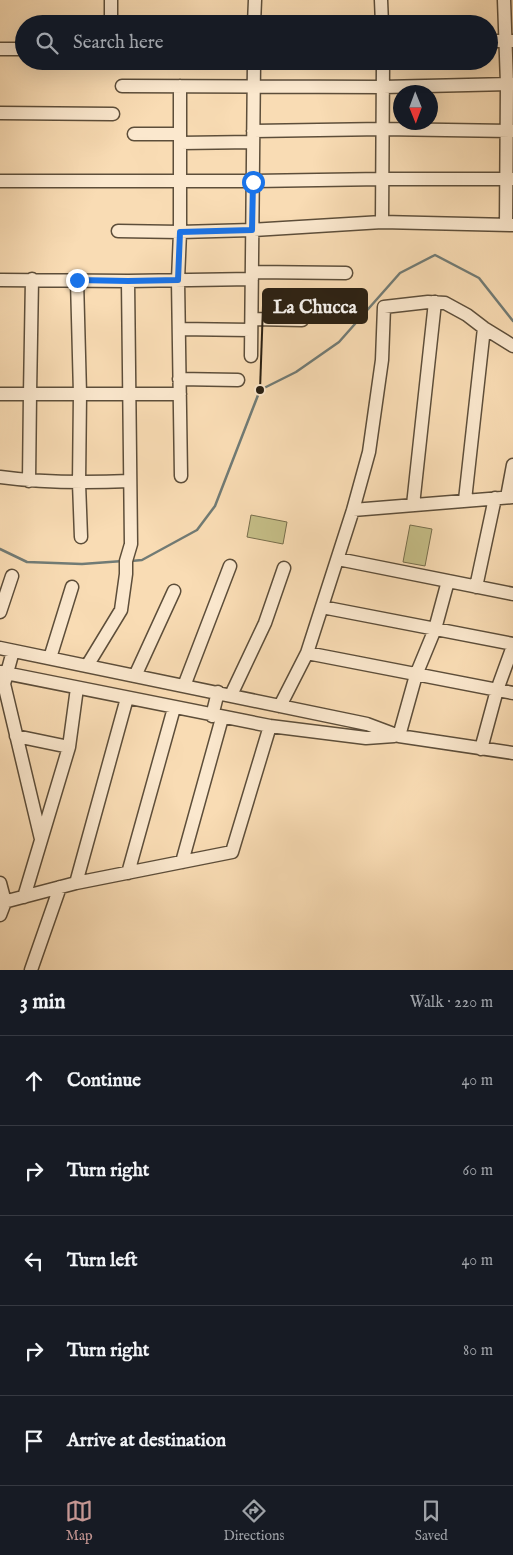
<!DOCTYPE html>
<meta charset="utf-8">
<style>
:root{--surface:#171b24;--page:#20242c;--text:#f1f3f6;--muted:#9ea1a6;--line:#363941;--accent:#c59692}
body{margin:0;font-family:"IM FELL English",serif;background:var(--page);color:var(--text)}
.compass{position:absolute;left:393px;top:85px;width:45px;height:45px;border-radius:50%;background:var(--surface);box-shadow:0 5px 20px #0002;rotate:179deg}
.stop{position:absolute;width:15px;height:15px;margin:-11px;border:4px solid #1a73e8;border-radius:50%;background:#fff}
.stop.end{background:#1a73e8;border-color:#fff;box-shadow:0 1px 5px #0008}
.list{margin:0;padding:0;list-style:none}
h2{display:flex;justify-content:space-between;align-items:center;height:65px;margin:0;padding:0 20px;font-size:21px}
h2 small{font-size:16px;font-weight:400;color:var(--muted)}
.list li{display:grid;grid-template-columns:32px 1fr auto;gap:15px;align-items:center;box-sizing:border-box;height:90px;padding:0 20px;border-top:1px solid var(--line)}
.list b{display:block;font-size:19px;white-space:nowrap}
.list em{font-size:16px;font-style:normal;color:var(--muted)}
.icon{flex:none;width:28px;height:28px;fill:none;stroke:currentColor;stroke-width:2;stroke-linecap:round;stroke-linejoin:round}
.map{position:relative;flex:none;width:513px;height:970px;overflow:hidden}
.search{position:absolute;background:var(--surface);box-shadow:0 5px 20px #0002;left:15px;right:15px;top:15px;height:55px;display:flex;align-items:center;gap:12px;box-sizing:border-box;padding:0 18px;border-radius:28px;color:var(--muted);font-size:19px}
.sheet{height:515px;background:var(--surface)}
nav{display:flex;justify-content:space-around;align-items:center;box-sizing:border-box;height:70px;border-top:1px solid var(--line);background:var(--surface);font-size:14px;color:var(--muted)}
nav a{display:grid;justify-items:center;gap:2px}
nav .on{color:var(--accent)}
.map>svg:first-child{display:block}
.green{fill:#c5be87;stroke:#776e4c}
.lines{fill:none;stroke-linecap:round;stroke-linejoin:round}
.stream{stroke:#717b75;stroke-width:2.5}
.minor-casing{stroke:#5d4e3a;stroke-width:15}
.minor{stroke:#fbe8ce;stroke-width:12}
.route{stroke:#1a73e8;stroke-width:6}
.leader{fill:none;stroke:#291f12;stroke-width:2}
.callout-dot{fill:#291f12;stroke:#fbe8ce;stroke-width:2}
.callout{fill:#291f12;stroke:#291f12;stroke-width:2}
.callout-label{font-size:19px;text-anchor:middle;font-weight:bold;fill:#fff}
</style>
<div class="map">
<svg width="513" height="970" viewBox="0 0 513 970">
<rect width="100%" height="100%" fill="#f9dcb4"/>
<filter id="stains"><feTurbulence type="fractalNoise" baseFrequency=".004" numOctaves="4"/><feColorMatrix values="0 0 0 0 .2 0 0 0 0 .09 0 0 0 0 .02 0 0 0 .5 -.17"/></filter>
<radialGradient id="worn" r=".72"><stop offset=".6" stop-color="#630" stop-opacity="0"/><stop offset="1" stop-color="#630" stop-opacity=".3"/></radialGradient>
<!-- green -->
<path class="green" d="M251,515L287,522L283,544L247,537Z
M410,525L432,529L425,566L403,562Z"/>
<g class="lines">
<!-- stream -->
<path class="stream" d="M0,549L27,562L82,564L123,561
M131,561L142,560L197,530L215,506L260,390L296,372L339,342L400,273L435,255L479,278L513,321"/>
<!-- minor casing -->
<g class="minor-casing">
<path id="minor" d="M381,0L382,24
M504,0L507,84L506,224
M111,24V0
M254,24L255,0
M489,41H513
M0,49H24
M122,86L383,87L513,84
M180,86V232L178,280L181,476
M0,113L113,114
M253,131L383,129L513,131
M134,134H180
M180,143L253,142
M0,181H253L382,179H513
M382,222L383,61
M118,231L180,232L252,230L382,222L513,225
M252,272L346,273
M0,280L128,281L252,279
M77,280L80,394L79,483L81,537
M252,319L302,320
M179,329L251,330
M251,356L254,61
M179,379L238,380
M0,394H180
M0,477C43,483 86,483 130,481
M29,481L30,394L32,279
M507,497L513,465
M465,500L484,328
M413,505L435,302
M353,510L513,497
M338,559L513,594
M476,587L495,498
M322,607L513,644
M0,612L12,576
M0,648L367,724L399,736L513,753
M13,651L4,684L41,839
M307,653L513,693
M50,658L72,587
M87,666L121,610L126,574V561L131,544L128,281
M0,672L270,726L366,738L394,736
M135,676L174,591
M184,686L230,566
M231,695L265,623L284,568
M280,706L307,653L353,510L369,452L382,360L384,307L428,302L445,303L467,315L484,328L513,346
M212,716L218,692
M16,736L69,747
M399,736L416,675L435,629L448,581
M481,749L497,690L513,646
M182,862L222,718
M128,873L174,708
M0,883L5,902L0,915
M76,883L127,698
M24,897L69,747L77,688
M0,903L76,883L232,852L270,726
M31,970L60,887"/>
</g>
<!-- minor -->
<use href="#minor" class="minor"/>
</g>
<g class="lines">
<!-- route -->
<path class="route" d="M77,280L128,281L178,280L180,232L252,230L253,182"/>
</g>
<!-- callouts -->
<path class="leader" d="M260 390L263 306"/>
<circle class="callout-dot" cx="260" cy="390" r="5"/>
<rect class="callout" x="263" y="289" width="104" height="34" rx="5"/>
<g class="callout-label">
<text x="315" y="313">La Chucca</text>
</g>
<rect width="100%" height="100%" filter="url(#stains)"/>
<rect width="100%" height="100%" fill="url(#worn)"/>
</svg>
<svg class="compass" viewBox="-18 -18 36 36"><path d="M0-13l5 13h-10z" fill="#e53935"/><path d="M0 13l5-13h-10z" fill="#9ea1a6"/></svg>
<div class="stop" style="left:253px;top:182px"></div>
<div class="stop end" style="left:77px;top:280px"></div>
<div class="search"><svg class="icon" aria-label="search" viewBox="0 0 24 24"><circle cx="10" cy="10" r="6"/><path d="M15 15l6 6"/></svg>Search here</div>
</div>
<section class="sheet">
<h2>3 min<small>Walk · 220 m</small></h2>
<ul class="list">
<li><svg class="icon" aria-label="ahead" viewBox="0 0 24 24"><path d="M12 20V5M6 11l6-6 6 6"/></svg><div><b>Continue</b></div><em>40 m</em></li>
<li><svg class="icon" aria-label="right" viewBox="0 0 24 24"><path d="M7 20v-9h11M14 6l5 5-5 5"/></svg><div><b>Turn right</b></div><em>60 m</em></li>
<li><svg class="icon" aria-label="left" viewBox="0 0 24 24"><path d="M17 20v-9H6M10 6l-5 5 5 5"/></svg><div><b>Turn left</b></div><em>40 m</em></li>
<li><svg class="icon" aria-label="right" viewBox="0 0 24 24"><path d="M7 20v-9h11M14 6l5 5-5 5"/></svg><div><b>Turn right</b></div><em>80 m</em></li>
<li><svg class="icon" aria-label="arrive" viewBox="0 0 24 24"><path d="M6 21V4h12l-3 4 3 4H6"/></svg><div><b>Arrive at destination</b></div></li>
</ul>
</section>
<nav>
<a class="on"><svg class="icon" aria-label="map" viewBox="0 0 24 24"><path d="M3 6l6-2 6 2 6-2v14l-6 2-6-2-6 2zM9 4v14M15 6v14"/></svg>Map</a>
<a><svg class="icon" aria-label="directions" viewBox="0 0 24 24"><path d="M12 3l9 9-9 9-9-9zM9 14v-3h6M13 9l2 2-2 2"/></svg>Directions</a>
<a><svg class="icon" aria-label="saved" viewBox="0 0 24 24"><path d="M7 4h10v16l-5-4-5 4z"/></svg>Saved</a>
</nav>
